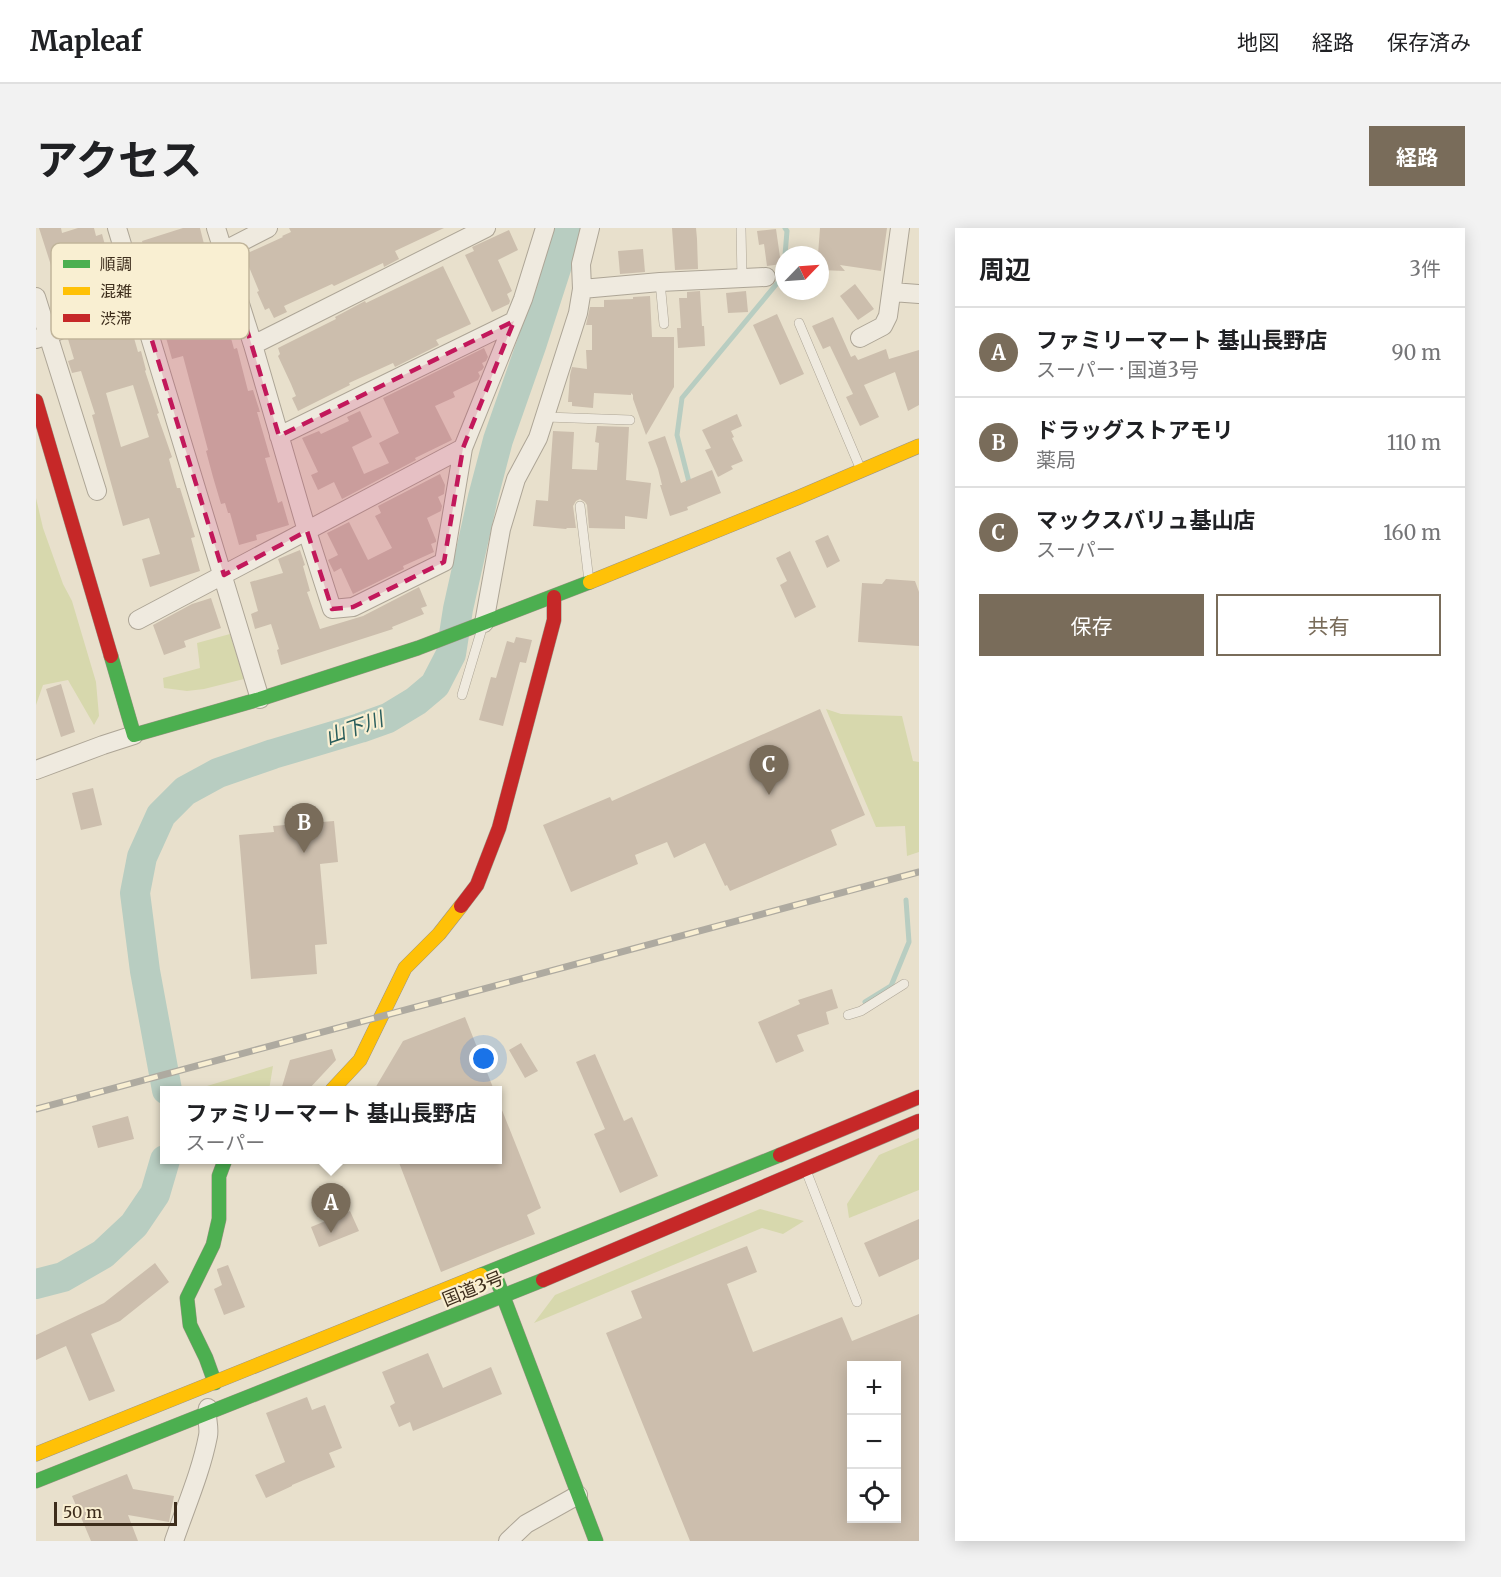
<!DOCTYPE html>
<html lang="ja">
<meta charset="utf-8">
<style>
:root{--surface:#fff;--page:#f2f2f2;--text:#202124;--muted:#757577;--line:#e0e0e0;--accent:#796c5a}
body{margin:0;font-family:Merriweather,"Noto Sans JP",serif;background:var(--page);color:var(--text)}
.controls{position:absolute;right:18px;bottom:18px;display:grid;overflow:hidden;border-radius:0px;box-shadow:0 3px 15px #0003}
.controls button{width:54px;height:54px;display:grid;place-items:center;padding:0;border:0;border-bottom:2px solid var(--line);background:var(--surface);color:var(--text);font:30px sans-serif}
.compass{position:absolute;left:739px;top:18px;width:54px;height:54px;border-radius:50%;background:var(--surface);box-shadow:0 3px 15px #0003;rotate:65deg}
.scale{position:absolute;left:18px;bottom:15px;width:123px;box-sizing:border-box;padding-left:6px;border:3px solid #3d2d1c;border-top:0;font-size:16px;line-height:21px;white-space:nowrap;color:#3d2d1c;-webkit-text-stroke:4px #f9efd2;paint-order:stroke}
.you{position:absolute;left:448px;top:831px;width:21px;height:21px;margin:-15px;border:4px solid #fff;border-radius:50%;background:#1a73e8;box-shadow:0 0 0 9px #1a73e833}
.badge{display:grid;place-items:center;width:39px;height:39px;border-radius:50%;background:var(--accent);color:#fff;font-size:20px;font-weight:700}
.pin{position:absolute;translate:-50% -50px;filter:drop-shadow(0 2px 3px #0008)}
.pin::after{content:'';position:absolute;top:32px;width:21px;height:18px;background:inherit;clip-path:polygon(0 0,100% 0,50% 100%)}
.popup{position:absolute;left:124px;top:858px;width:342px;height:78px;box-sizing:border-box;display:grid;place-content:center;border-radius:0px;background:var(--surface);filter:drop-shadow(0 2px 4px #0005);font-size:20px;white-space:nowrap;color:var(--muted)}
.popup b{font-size:22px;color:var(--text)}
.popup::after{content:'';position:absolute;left:50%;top:100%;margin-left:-12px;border:12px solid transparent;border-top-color:var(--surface)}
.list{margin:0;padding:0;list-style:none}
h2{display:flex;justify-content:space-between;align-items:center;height:78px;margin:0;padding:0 24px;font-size:26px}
h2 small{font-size:20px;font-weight:400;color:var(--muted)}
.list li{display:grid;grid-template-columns:39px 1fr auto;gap:18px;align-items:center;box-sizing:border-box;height:90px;padding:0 24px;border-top:2px solid var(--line)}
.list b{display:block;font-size:22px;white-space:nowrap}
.list p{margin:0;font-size:20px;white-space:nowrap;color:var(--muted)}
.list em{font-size:20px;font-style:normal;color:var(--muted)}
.actions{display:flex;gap:12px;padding:18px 24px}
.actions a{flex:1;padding:14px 0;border:2px solid var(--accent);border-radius:0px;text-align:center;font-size:21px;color:var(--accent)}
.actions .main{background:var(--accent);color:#fff}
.icon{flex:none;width:33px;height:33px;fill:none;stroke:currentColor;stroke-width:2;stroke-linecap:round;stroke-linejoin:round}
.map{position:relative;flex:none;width:883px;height:1313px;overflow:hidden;border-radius:0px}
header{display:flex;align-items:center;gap:36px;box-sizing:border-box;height:84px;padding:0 30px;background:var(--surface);border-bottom:2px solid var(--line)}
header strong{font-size:28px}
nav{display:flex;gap:33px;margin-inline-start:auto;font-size:21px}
.intro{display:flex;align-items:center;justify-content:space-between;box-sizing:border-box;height:144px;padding:0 36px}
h1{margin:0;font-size:42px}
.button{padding:15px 27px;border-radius:0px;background:var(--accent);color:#fff;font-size:21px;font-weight:700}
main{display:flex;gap:36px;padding:0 36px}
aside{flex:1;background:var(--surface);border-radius:0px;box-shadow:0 3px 15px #0003}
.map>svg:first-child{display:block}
.green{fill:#d7d8ad}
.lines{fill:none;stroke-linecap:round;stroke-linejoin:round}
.stream{stroke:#b8cdc1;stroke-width:5}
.river{stroke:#b8cdc1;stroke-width:30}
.building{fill:#ccbead;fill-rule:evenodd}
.lane-casing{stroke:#ada596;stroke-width:10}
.street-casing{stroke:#ada596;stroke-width:20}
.fast-casing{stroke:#9c9485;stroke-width:15}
.slow-casing{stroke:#9c9485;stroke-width:15}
.jam-casing{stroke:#9c9485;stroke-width:15}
.lane{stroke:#efeadf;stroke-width:9}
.street{stroke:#efeadf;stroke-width:18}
.fast{stroke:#4caf50;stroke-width:14}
.slow{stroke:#ffc107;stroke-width:14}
.jam{stroke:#c62828;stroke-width:14}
.rail-casing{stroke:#aeaaa0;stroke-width:7}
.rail{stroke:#f9efd2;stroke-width:4.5;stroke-dasharray:14;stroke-linecap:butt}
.marked{fill:#c2185b;fill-opacity:0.2;stroke:#c2185b;stroke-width:4.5;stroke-dasharray:12 8;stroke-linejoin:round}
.labels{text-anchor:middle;stroke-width:4.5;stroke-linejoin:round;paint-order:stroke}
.street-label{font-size:18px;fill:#3d2d1c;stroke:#f9efd2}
.water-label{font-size:20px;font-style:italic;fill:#2a5e5d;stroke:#f9efd2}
.key{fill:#f9efd2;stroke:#c1b59b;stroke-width:1.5}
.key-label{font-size:16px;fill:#3d2d1c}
</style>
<header>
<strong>Mapleaf</strong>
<nav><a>地図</a><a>経路</a><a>保存済み</a></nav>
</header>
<div class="intro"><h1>アクセス</h1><a class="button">経路</a></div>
<main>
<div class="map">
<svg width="883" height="1313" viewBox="0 0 883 1313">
<rect width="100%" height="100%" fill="#e8e0cc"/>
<!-- green -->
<path class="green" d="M0,270L7,300L27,356L36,373L60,454L63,488L58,497L32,452L7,457L0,477Z
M194,406L208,451L168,461L151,463L128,460L127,450L164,440L161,415Z
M790,481L805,486L866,488L877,533L883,534V624L871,628L869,598L840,599Z
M237,838L233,862H172L171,858Z
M883,910V962L813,990L811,976L843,927Z
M724,981L768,993L747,1006L726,1000L498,1095L519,1067Z"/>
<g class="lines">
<!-- stream -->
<path class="stream" d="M749,0L751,3L749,27
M654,258L641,207L646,170L748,47
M829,774L855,758L873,714L870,672"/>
<!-- river -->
<path class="river" d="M131,862L109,743L99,665L106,629L125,587L149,563L182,545L237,526L324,500L352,490L380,473L399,457L415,426L422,381L447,269L462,212L496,115L533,0
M0,1056L27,1049L67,1026L98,997L119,966L129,932"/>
</g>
<!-- building -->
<path class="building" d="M3,0H25L26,5L42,0H58L60,8L66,6L81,62L45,72L47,79L31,86L30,81L24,83L17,57L21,56Z
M147,0H164L168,16L133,26L135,33L114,40L106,13Z
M253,0H408L359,23L363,31L348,39L347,35L298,58L296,56L248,78L251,84L238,90L233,80L229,82L221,64L223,63L213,39L208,42L203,29L247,9L246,8L255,4Z
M636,0H660L661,11L660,12L661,11L662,41L639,42Z
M784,0H851L845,43L804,37L809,43L784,42V27H782Z
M740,1L745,36L731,38L728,16L723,17L721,3Z
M473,2L482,22L462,32L476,63L471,66L474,73L473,76L456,84L429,27L438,23L436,19Z
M607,21L609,44L584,46L582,23Z
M407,38L435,96L400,112L403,117L359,139L357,135L313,155L314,157L262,183L256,170L260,168L255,156L242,128L244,126L242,120L300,91L299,89L329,73L330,75Z
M180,42L185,57H182L187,73L185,74L198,121L201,120L212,163L217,162L224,184H221L234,229L229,230L242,275L246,273L253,297L220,307L221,312L203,317L194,285H192L189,275L185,276L177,249L170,223L172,222L147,128L136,131L129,106L136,104L127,71L168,61L164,48Z
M819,56L838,81L822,92L804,68Z
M664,63L666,98H668L669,118L642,120L641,100H645L643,70H651V64Z
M710,63L712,84L692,85L690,65Z
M614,68L616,109H638V159L610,207L597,171V167L595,165V167L558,165L557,180L536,178V174H532L534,147L536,139L551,141L550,122H556V97H550L554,79H568V72L597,71V69Z
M741,86L768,146L744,157L717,97Z
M92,89L102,124L105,123L110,142L109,143L123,185L121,186L136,229L133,231L141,260H144L159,309L155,310L164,343L114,359L106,331L124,326L113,290L87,298L56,187L59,186L45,143L36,145L32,133L38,131L32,111L54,101ZM97,157L113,209L85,219L70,165Z
M797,89L815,129L819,127L822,132L850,121L853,131L883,122V177L872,183L859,144L828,157L843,189L824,198L810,169L817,166L794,118L787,121L776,98Z
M448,120L452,129L450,133L446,135L448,139L446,142L442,144L444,148L442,152L417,164L419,169L399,178L416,212L379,230L380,232L306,271L298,254L282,262L275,247L282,244L266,210L283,203L285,206L313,193L311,189L324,183L336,209L316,219L328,246L353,235L343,215L363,205L347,170Z
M701,186L706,198L695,203L698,209L696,210L707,233L695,238L697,241L682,249L669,222L675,220L666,202Z
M561,198L593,199L590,252L615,255L611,291L589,288V301L553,300L551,277L549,274L544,271L540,273L537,278L540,300H531L530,301L497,298L500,272L512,273L517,203L538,204L536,241L561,242L563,215L559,214Z
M629,208L645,255L676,242L685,265L651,279L652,282L634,288L624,257H626L622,241L612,214Z
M404,246L409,257L408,266L402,269L406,278L405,283L391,290L400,312V314L395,316L398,324L367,338L368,341L317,366L305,340L298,344L292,332L302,327L291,305L313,294L332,332L356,320L339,288L345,285L342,278Z
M792,307L804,333L791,340L779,313Z
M264,322L269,337L267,338L274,363L271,364L284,401L327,388L383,359L391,378L385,380L388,386L356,399L357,401L245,437L241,422L243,421L235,396L219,401L215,386L222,383L214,354L247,345L242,331Z
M754,323L780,379L759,390L744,357L751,353L740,330Z
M850,351L879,353L883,364V418L822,414L826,355L846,356Z
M175,370L185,400L148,413L150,419L128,427L117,397L156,376Z
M480,409L496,412L490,435L484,434L467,498L443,492L455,449L460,450L471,413L478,415Z
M25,456L39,504L25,509L10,461Z
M784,481L829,587L795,602L801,617L694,663L691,657L689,658L669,615L638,630L631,614L599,627L602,636L535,664L507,597L574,569L576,573Z
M57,560L66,597L45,602L36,565Z
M298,593L302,634L284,636L291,716L279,717L281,746L215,751L203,607L238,604L237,598Z
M796,761L802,780L790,784L793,796L761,807L768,823L740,835L722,794L764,776L762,772Z
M429,789L458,862H338L367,813Z
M485,815L502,843L489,850L473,822Z
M296,821L300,832L272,862H245L254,832Z
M559,826L588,893L596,889L622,948L584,965L558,906L569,901L540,834Z
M462,872L505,980L491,987L499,1006L405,1044L362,932H462Z
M92,888L98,911L62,920L56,898Z
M314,983L323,1003L283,1019L275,999Z
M883,991V1031L843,1049L828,1015Z
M711,1018L721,1044L691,1056L717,1124L806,1089L816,1113L883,1086V1313H654L570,1105L606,1090L595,1063ZM816,1137H861V1290H816Z
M119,1035L133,1054L84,1093L55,1106L79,1163L53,1173L30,1118L0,1132V1107L68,1075Z
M192,1037L209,1079L188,1087L178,1061L186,1057L181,1042V1041Z
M392,1125L407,1160L455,1139L466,1166L377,1203L374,1194L363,1199L354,1178L359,1175L346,1144Z
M271,1169L276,1182L289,1177L306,1220L293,1225L299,1239L256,1257V1258L230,1270L219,1247L249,1234L230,1185Z
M91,1246L97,1261L138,1268L133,1294L92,1287L102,1313H55L36,1268Z"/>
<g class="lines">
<!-- lane casing -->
<g class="lane-casing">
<path id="lane" d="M705,1L706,50
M624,54L628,96
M763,95L825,242
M510,189L594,192
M544,278L553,353
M426,467L447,397
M812,787L825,783L868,756
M771,945L821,1074"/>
</g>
<!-- street casing -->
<g class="street-casing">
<path id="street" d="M81,0L224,471
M180,0L217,117L271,303L296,381L317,379L408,334L427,220
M546,61L624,54L730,49
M856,64L883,66
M0,69L61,263
M824,110L847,98L852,88L864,0
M0,111L12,107L102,67L232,0
M217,117L450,0
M243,208L478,93
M102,392L427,220L487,71L509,0
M448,395L465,301L480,251L502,210L542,85L546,61L545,36L554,0
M0,542L67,517L98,507
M138,1313C150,1278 165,1244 172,1208C174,1198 169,1189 172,1180
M472,1313L490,1296L542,1267"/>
</g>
<!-- fast casing -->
<g class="fast-casing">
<path id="fast" d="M75,428L98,507L224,471L382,420L554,354
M445,1047L744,927
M461,1052L560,1313
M179,1155L170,1130L154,1097L151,1070L177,1017L183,991V948L189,932
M0,1253L507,1052"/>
</g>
<!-- slow casing -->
<g class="slow-casing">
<path id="slow" d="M554,354L761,270L883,218
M296,862L324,832L369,740L403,706L425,678
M0,1226L445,1047"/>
</g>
<!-- jam casing -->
<g class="jam-casing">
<path id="jam" d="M0,173L75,428
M425,678L441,657L463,600L518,392V369
M744,927L883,869
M507,1052L883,893"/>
</g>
<!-- lane -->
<use href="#lane" class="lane"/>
<!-- street -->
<use href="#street" class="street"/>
<!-- fast -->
<use href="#fast" class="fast"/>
<!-- slow -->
<use href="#slow" class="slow"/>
<!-- jam -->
<use href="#jam" class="jam"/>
<!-- rail casing -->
<g class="rail-casing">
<path id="rail" d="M0,881L883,644"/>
</g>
<!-- rail -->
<use href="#rail" class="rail"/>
</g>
<!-- marked area -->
<path class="marked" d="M187,22L243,208L478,93L427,220L408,334L317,379L296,381L271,303L188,347L102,67Z"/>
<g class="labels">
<!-- street labels -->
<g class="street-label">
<text transform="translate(437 1061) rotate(-22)" y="6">国道3号</text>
</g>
<!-- water labels -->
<g class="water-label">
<text transform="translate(318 500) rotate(-19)" y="7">山下川</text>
</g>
</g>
<!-- legend -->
<rect x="15" y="15" width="198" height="96" rx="9" class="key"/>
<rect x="27" y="32" width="27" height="8" fill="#4caf50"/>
<rect x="27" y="59" width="27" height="8" fill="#ffc107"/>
<rect x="27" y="86" width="27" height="8" fill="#c62828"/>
<g class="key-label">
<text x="64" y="42">順調</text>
<text x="64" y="69">混雑</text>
<text x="64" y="96">渋滞</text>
</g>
</svg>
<div class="controls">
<button>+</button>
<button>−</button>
<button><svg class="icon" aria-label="locate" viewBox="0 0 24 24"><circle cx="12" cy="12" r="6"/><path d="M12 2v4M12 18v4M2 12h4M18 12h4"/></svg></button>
</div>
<svg class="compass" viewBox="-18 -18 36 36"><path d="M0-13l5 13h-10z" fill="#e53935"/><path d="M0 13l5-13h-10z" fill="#757577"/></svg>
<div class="scale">50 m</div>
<div class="you"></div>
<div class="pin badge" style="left:295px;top:1005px">A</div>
<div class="popup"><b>ファミリーマート 基山長野店</b>スーパー</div>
<div class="pin badge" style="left:268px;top:625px">B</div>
<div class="pin badge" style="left:733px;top:567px">C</div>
</div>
<aside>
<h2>周辺<small>3件</small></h2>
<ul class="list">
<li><span class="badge">A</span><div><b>ファミリーマート 基山長野店</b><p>スーパー · 国道3号</p></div><em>90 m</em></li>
<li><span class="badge">B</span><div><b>ドラッグストアモリ</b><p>薬局</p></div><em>110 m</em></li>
<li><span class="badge">C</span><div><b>マックスバリュ基山店</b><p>スーパー</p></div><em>160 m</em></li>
</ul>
<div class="actions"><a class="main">保存</a><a>共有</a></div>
</aside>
</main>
